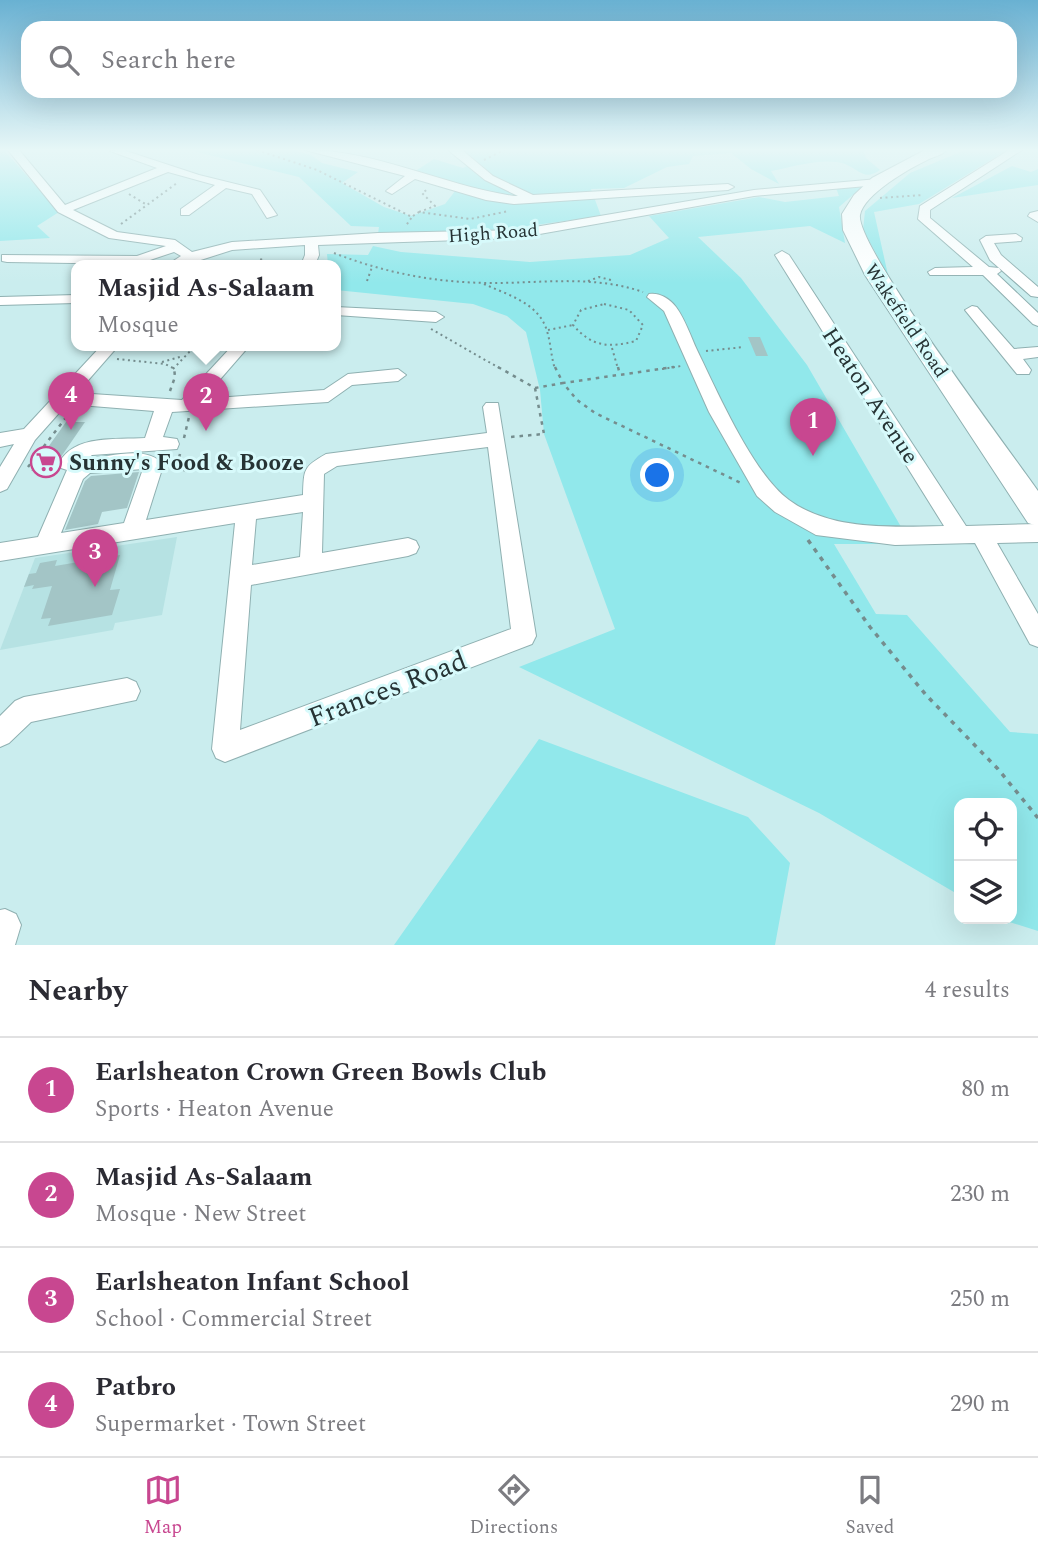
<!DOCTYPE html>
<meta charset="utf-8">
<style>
:root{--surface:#fff;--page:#f2f2f3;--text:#2b2b33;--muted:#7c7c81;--line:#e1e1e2;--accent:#c84790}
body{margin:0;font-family:Spectral,serif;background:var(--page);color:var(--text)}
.controls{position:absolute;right:21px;bottom:21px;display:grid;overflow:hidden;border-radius:14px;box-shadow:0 7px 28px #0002}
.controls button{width:63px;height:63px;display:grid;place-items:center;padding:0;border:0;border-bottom:2px solid var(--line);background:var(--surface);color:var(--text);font:35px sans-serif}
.you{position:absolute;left:658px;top:476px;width:24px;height:24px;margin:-18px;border:5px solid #fff;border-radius:50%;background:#1a73e8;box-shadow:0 0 0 10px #1a73e833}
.badge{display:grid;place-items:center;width:46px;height:46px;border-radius:50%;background:var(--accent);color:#fff;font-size:23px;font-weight:700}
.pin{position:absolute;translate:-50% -58px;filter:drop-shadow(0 2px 4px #0008)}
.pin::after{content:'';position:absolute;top:37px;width:24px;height:21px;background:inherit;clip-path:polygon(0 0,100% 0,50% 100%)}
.popup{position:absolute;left:71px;top:260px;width:270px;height:91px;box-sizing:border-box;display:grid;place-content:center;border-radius:14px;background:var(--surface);filter:drop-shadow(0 2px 5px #0005);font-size:23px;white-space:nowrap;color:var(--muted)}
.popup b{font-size:26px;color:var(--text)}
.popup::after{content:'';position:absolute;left:50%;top:100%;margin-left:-14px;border:14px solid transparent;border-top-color:var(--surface)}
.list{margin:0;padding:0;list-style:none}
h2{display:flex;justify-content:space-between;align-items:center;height:91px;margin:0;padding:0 28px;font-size:30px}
h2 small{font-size:23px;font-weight:400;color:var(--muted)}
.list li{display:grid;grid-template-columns:46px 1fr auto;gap:21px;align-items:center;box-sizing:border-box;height:105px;padding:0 28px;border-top:2px solid var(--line)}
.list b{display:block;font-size:26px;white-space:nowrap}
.list p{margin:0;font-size:23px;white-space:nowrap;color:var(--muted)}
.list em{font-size:23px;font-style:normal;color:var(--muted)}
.icon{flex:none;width:38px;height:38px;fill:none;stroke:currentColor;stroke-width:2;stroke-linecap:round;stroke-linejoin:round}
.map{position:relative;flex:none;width:1038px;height:945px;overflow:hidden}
.search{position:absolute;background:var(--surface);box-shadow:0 7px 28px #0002;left:21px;right:21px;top:21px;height:77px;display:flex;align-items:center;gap:18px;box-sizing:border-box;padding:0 24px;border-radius:21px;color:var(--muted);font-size:26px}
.sheet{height:511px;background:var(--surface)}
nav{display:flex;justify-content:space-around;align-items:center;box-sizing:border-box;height:98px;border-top:2px solid var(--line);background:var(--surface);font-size:19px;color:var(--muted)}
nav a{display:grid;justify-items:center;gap:4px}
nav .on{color:var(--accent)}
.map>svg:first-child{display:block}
.built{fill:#b6e2e3}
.green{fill:#91e8eb}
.building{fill:#a3c5c6}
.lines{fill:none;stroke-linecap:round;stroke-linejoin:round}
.minor-casing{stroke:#8fb0b1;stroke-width:2}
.highway-casing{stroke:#8fb0b1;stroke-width:2}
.path-far2{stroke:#758d8e;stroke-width:2;stroke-dasharray:2 3.5;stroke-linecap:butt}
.path-far1{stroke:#758d8e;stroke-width:2.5;stroke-dasharray:3.5 5;stroke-linecap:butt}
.path{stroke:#758d8e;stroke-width:3.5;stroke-dasharray:4.5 6;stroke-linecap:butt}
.minor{fill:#fff;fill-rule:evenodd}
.highway{fill:#fff;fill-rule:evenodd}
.labels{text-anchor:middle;stroke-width:6;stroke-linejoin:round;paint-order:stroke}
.far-street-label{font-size:19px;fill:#263334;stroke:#d7fafb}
.street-label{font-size:23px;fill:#263334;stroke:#d7fafb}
.poi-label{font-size:23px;font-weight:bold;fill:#263334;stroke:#d7fafb;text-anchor:start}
.near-street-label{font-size:28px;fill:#263334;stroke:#d7fafb}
</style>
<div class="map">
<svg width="1038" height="945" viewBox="0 0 1038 945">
<rect width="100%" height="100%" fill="#caedee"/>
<!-- built -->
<path class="built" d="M177,537L162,615L115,623L113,630L0,650L35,558Z"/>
<!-- green -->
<path class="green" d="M0,150H4L59,212L37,226L50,238L0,241Z
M189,150H292L311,155L322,163L358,172L342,183L384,207L411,216L445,204L459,186L414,172L434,159L463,168L477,161L468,154L458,150H863L866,158L880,170C864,181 860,170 845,164C823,157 794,167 771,171L779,184L751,169L731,153L693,156L689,164L667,167L624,188L591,189L601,216L506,229L378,234L379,227L351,226L299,177Z
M965,150H1007L919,204L874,212L888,275L863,230L865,211L910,173Z
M1012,166L1031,172L1038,169V185L952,198Z
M862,187L839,207L845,243L810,226L698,237L741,278L807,365L911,544H834L876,614L907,615L1010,732L1038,734V931L1000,919H1012V803H959V895L819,813L519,667L615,629L544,434L540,390L526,332L507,316L473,304L336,290V265H328L327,254L368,255L373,246L401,252L530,262L630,255L669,238L649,216L759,197L785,202L839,196L836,188Z
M539,739L748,817L790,863L775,945H394Z"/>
<!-- building -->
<path class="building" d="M748,337H760L768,356H756Z
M66,422H85L52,470L31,471Z
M139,472L127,508L102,512L98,524L65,530L85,481L91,476Z
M120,555L110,590L120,589L112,615L48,626L51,618L41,619L52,586L32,589L34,585L24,587L29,574L36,573L40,563L57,560L55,566Z"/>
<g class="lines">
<!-- minor casing -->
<g class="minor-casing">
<path id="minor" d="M8,150H19L65,205L157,168L110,151L123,150L199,175L260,190L277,215L267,218L252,194L226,188L189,215H181V209L215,185L168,172L73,210L117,232L175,240L192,252L232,242L378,233L517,230L754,190L878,179L884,182L878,185L754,196L517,238L318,245L319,255L315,265H301L305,255V245L232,250L185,265H167L181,256L174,252L138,264L7,262L2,261V255L137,256L166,246L109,238L58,212Z
M305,150C377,150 444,186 514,196H518L485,180L448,150H462L493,176L533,195L728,184L734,187L728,190L514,204L486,200L415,179L392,194L386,191L405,176Z
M1009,150H1022L930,210V218L989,267L999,268L1001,271L997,274L1038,313V326L1033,324L983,275H930L928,272L935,268L973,267L918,219L920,206Z
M1038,211V222L1028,216L1030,213Z
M1016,234L1022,238L1021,241L994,243L1001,255L1038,287V297L1031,296L990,260L980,240L986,236Z
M782,251L789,255L966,526L1038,524V542L997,543L1038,614V647L1030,644L975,543L895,545L816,535L775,512L757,496L709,412L664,311L647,297L649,294C659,292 670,299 676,307C685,319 691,337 697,350C717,391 753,474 789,500C831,531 893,527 944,526L775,255Z
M76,295V303L0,305V297Z
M972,306L977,307L1014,349L1038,347V357L1023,359L1031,370L1029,374H1017L965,310Z
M336,307L436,312L444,317L436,322L336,315Z
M102,345H119L77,393L182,400L233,345H250L203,399L324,390L348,374L398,369L406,375L398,381L352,385L328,402L172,412L163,437L177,439L179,444L177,449L92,455L87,459C108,457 151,444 163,466L146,520L303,495C304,469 303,467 326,454L487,433L483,407L486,403H498L536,636L532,644L225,762L216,758L212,749L235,523L0,561V543L38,537L67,470L61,468L59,463C74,434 117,440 145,438L154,411L67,404L35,440L7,489L0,492V467L14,444L0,447V433L24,429ZM488,447L511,629L240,730L251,585L408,556L416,553L419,547L416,541L408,538L322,553L324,474L337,466ZM143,469L124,523L61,533L83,479L90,473ZM303,512L300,557L252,565L256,519Z
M127,678L136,682L140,691L136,700L31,722L9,743L0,747V716L15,701L24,697Z
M5,909L16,914L21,925L15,945H0V910Z"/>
</g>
<!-- highway casing -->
<g class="highway-casing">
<path id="highway" d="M925,150H947C942,155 936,156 929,159C910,168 864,194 860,215C855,246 1011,452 1038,491V526L1028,523L865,275L843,230L842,214L854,195L872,178Z"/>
</g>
<!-- path-far2 -->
<path class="path-far2" d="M257,150L317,170L412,217L405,227
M484,160L504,150
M129,194L147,205
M880,198L923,195
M419,212L435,206L422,193L428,189
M413,216L419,212L470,219L509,211
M121,224L177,183
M334,253C385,273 437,283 493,283C543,283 594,275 643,292
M258,265L263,256
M367,281L372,267
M588,281L599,277L611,280
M484,284C508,295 539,303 547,331C551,344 551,357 555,369
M604,304L629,310L643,325L636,341C609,348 592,347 573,325L581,310Z
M431,329L501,369
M548,330L573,325
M612,348L618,369
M706,351L744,347
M117,359L165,364L173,368
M162,362L183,356
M173,369L196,345
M662,369L681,366"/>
<!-- path-far1 -->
<path class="path-far1" d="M498,367L535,388L544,434L510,437
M555,367L563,383L674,367
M618,367L620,375
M535,388L563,383L577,400L595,413L741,483
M170,391L175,377L174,367
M184,438L189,417
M180,454L178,461L185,471
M28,467L71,411"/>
<!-- path -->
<path class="path" d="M808,540L870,627L926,695L998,769L1038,818"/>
<!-- minor -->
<use href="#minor" class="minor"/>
<!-- highway -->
<use href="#highway" class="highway"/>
</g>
<!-- sky -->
<linearGradient id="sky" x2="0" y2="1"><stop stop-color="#69b1d2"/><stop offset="0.53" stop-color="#e7f7f7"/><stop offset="1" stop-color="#e7f7f7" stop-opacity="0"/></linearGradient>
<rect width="1038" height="283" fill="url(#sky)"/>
<!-- icons -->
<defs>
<g id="supermarket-ring" transform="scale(1.575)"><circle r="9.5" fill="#d7fafb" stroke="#c84790" stroke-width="1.5"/><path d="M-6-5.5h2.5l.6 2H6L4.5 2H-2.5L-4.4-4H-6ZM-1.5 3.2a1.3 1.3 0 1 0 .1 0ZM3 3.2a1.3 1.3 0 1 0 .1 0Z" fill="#c84790"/></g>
</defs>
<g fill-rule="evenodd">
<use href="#supermarket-ring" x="46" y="462"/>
</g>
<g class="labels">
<!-- far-street labels -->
<g class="far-street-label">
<text transform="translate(493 232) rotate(-4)" y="7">High Road</text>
<text transform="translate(907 320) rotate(56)" y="7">Wakefield Road</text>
</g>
<!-- street labels -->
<g class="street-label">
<text transform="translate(871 395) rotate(57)" y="8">Heaton Avenue</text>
</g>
<!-- poi labels -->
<g class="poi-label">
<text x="69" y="470">Sunny's Food &amp; Booze</text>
</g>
<!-- near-street labels -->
<g class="near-street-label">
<text transform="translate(387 688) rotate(-21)" y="10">Frances Road</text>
</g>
</g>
</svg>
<div class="controls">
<button><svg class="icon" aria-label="locate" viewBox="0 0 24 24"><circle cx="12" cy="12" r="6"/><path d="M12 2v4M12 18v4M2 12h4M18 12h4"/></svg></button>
<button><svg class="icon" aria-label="layers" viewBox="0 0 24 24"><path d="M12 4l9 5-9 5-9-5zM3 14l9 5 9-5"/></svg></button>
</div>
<div class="you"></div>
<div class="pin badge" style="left:813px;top:456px">1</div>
<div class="pin badge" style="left:206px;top:431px">2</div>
<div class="popup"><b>Masjid As-Salaam</b>Mosque</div>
<div class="pin badge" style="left:95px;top:587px">3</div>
<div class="pin badge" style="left:71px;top:430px">4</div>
<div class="search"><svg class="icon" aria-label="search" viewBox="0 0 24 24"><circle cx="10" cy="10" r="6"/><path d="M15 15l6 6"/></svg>Search here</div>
</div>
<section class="sheet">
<h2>Nearby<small>4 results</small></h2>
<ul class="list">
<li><span class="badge">1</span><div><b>Earlsheaton Crown Green Bowls Club</b><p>Sports · Heaton Avenue</p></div><em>80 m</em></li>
<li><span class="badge">2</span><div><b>Masjid As-Salaam</b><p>Mosque · New Street</p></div><em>230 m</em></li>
<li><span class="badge">3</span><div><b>Earlsheaton Infant School</b><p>School · Commercial Street</p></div><em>250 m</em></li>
<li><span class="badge">4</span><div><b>Patbro</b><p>Supermarket · Town Street</p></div><em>290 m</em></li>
</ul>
</section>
<nav>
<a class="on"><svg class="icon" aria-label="map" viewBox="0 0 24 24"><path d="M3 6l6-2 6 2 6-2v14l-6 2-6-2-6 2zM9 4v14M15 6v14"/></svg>Map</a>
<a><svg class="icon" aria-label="directions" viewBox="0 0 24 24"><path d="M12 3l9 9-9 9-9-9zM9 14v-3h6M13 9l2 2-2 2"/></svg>Directions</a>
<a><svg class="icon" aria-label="saved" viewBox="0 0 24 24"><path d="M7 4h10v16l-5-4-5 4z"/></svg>Saved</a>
</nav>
